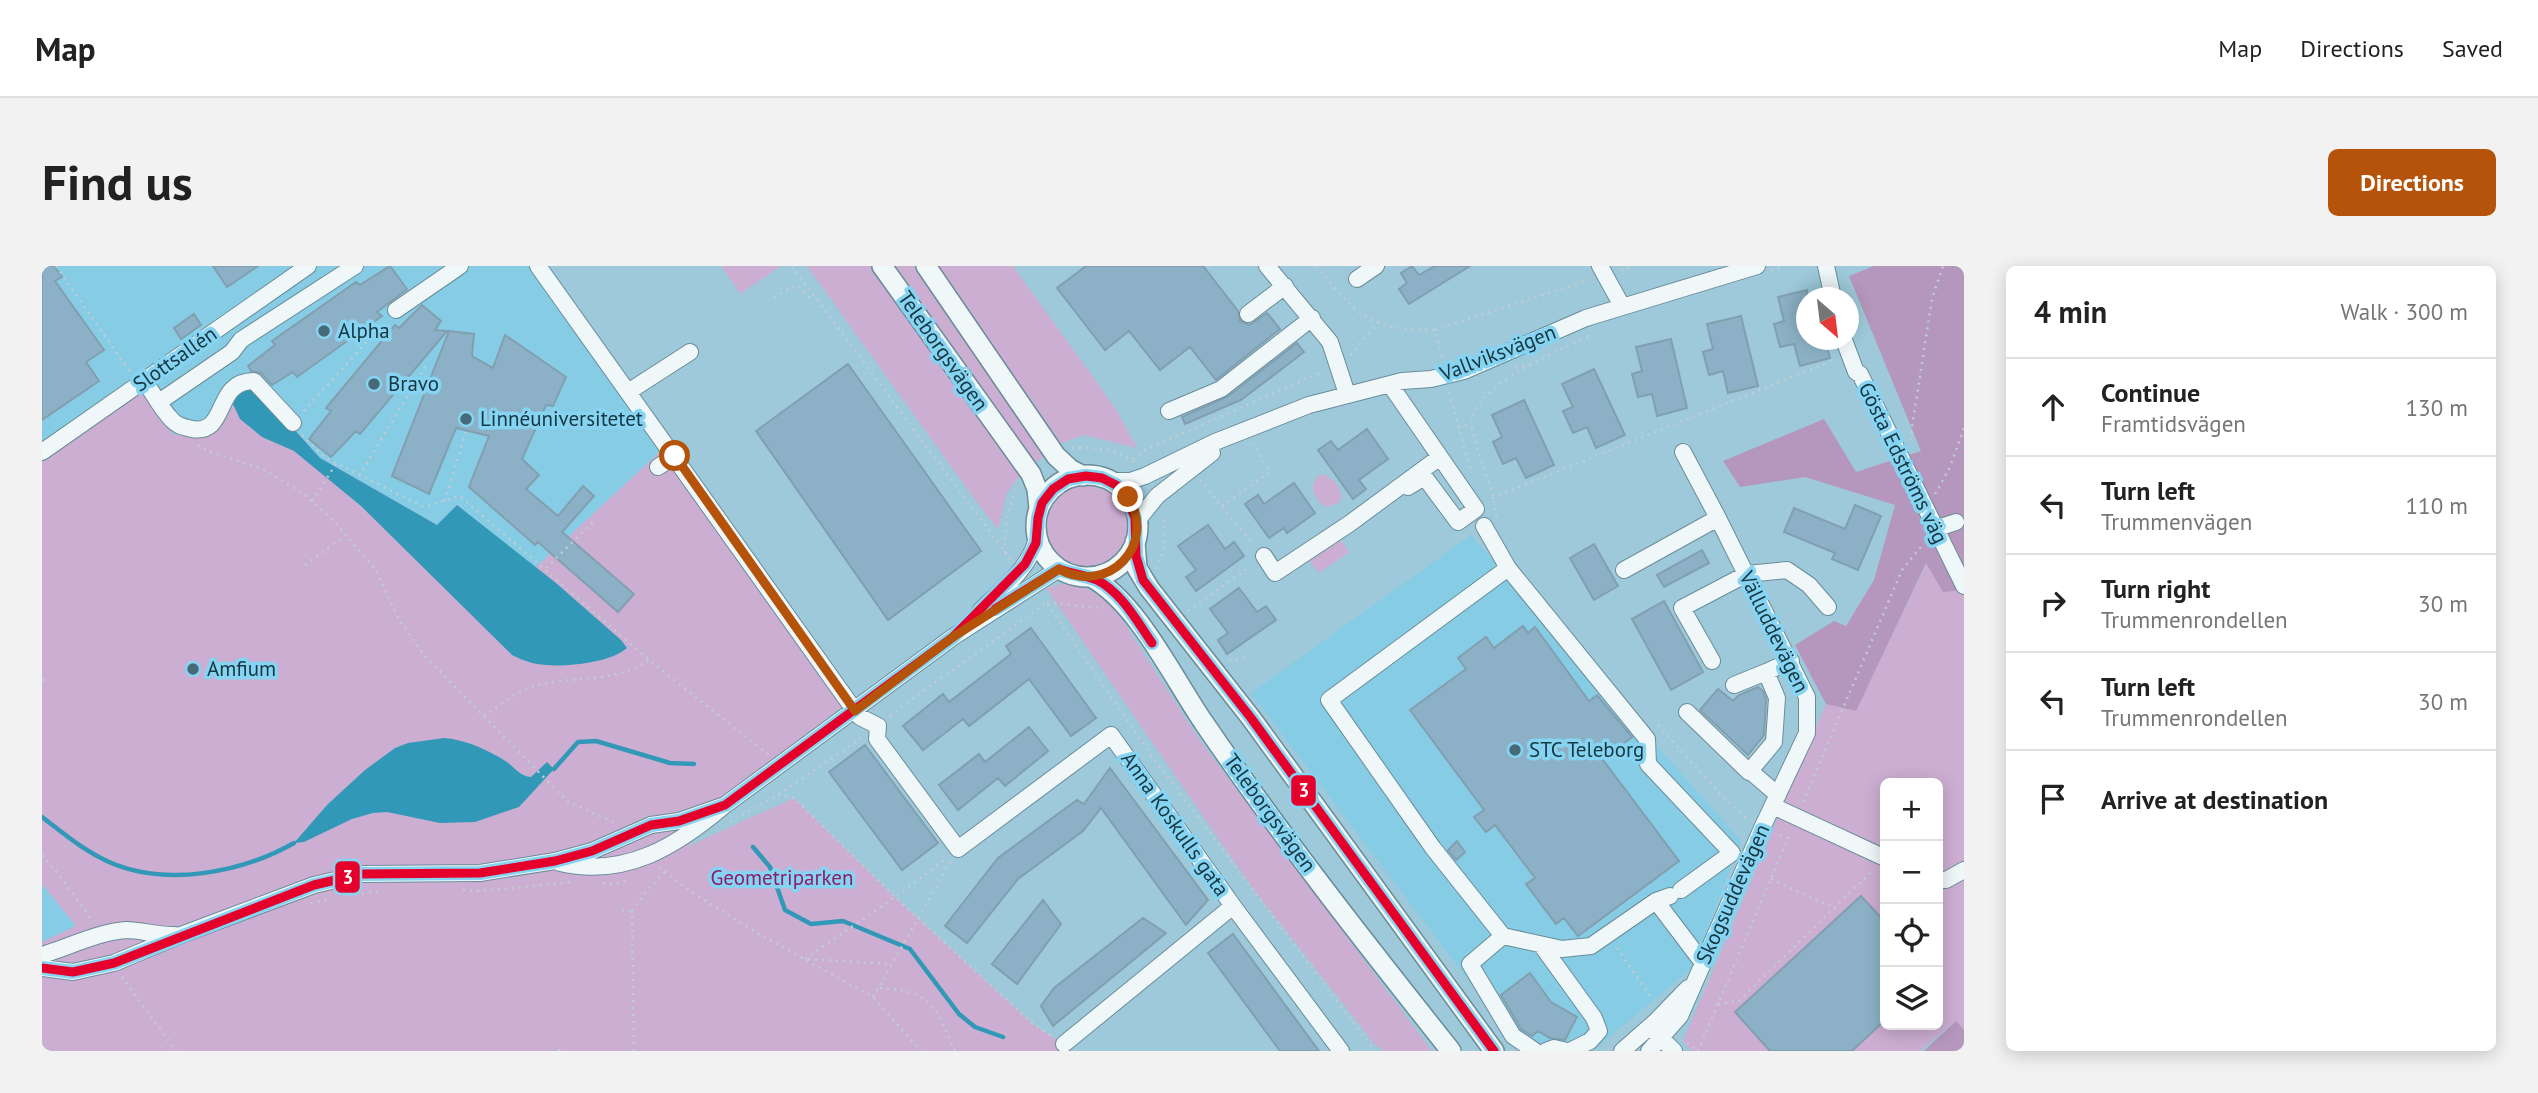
<!DOCTYPE html>
<meta charset="utf-8">
<style>
:root{--surface:#fff;--page:#f2f2f2;--text:#222;--muted:#767676;--line:#e0e0e0;--accent:#b45309}
body{margin:0;font-family:"PT Sans",sans-serif;background:var(--page);color:var(--text)}
.controls{position:absolute;right:21px;bottom:21px;display:grid;overflow:hidden;border-radius:10px;box-shadow:0 4px 18px #0003}
.controls button{width:63px;height:63px;display:grid;place-items:center;padding:0;border:0;border-bottom:2px solid var(--line);background:var(--surface);color:var(--text);font:35px sans-serif}
.compass{position:absolute;left:1754px;top:21px;width:63px;height:63px;border-radius:50%;background:var(--surface);box-shadow:0 4px 18px #0003;rotate:152deg}
.stop{position:absolute;width:21px;height:21px;margin:-16px;border:5px solid #b45309;border-radius:50%;background:#fff}
.stop.end{background:#b45309;border-color:#fff;box-shadow:0 2px 7px #0008}
.list{margin:0;padding:0;list-style:none}
h2{display:flex;justify-content:space-between;align-items:center;height:91px;margin:0;padding:0 28px;font-size:30px}
h2 small{font-size:23px;font-weight:400;color:var(--muted)}
.list li{display:grid;grid-template-columns:46px 1fr auto;gap:21px;align-items:center;box-sizing:border-box;height:98px;padding:0 28px;border-top:2px solid var(--line)}
.list b{display:block;font-size:26px;white-space:nowrap}
.list p{margin:0;font-size:23px;white-space:nowrap;color:var(--muted)}
.list em{font-size:23px;font-style:normal;color:var(--muted)}
.icon{flex:none;width:38px;height:38px;fill:none;stroke:currentColor;stroke-width:2;stroke-linecap:round;stroke-linejoin:round}
.map{position:relative;flex:none;width:1922px;height:785px;overflow:hidden;border-radius:10px}
header{display:flex;align-items:center;gap:42px;box-sizing:border-box;height:98px;padding:0 35px;background:var(--surface);border-bottom:2px solid var(--line)}
header strong{font-size:33px}
nav{display:flex;gap:38px;margin-inline-start:auto;font-size:24px}
.intro{display:flex;align-items:center;justify-content:space-between;box-sizing:border-box;height:168px;padding:0 42px}
h1{margin:0;font-size:49px}
.button{padding:18px 32px;border-radius:10px;background:var(--accent);color:#fff;font-size:24px;font-weight:700}
main{display:flex;gap:42px;padding:0 42px}
aside{flex:1;background:var(--surface);border-radius:10px;box-shadow:0 4px 18px #0003}
.map>svg:first-child{display:block}
.built{fill:#87cce5}
.green{fill:#ccaed2;fill-rule:evenodd}
.forest{fill:#b596bc}
.water{fill:#3199b7}
.lines{fill:none;stroke-linecap:round;stroke-linejoin:round}
.stream{stroke:#3199b7;stroke-width:4.5}
.building{fill:#8cb1c6;stroke:#819faf;stroke-width:2}
.minor-casing{stroke:#698c99;stroke-width:18}
.major-casing{stroke:#698c99;stroke-width:22}
.path{stroke:#c0cdd2;stroke-width:2.5;stroke-dasharray:2 5;stroke-linecap:butt}
.minor{stroke:#f0f7f9;stroke-width:16}
.major{stroke:#f0f7f9;stroke-width:19}
.bus-1-casing{stroke:#86d4f2;stroke-width:14}
.bus-1{stroke:#e4002b;stroke-width:9}
.route{stroke:#b45309;stroke-width:9}
.poi-dot{fill:#466a77;stroke:#86d4f2;stroke-width:2.5}
.labels{text-anchor:middle;stroke-width:7;stroke-linejoin:round;paint-order:stroke}
.poi-label{font-size:21px;fill:#163742;stroke:#86d4f2;text-anchor:start}
.street-label{font-size:21px;fill:#163742;stroke:#86d4f2}
.park-label{font-size:21px;fill:#8d1d69;stroke:#86d4f2}
.line-badge{stroke:#86d4f2;stroke-width:2.5}
.badge-label{font-size:19px;text-anchor:middle;font-weight:bold;fill:#fff}
</style>
<header>
<strong>Map</strong>
<nav><a>Map</a><a>Directions</a><a>Saved</a></nav>
</header>
<div class="intro"><h1>Find us</h1><a class="button">Directions</a></div>
<main>
<div class="map">
<svg width="1922" height="785" viewBox="0 0 1922 785">
<rect width="100%" height="100%" fill="#9ec9da"/>
<!-- built -->
<path class="built" d="M0,0H496L624,180L493,302L416,239L395,259L278,192L211,118L162,169H132L97,118L0,185Z
M1429,269L1699,575L1651,701L1551,785H1487L1477,781L1209,427Z
M0,618L34,660L0,676Z"/>
<!-- green -->
<path class="green" d="M679,0H739L698,28Z
M765,0H971L1074,143L1095,182L1042,169L1020,177L980,207L965,227L956,263L931,231Z
M96,118L132,169H162L196,127L211,118L278,192L395,259L415,239L493,302L624,180L801,440L682,530L646,582L655,576L752,532L853,631L992,759L1032,785H0V676L34,660L0,618V185Z
M1277,209H1284L1295,218L1300,231L1296,237L1285,241C1271,234 1266,220 1277,209Z
M1002 261a42 42 0 1 1 84 0a42 42 0 1 1-84 0Z
M1299,274L1307,286L1277,307L1268,295Z
M1885,296L1922,320V764L1914,755L1878,785H1649L1641,775L1784,438L1814,445ZM1843,517H1896V759H1843Z
M1027,316C1053,325 1062,331 1079,352L1157,473L1390,785H1343L1334,780L1211,623L1004,322Z"/>
<!-- forest -->
<path class="forest" d="M1832,0H1922V320L1913,325L1901,326L1884,297L1814,445L1784,438L1753,379L1792,355L1804,360L1832,314L1853,239L1763,211L1698,221L1681,195L1782,153L1814,206L1879,185L1807,10Z
M1914,755L1922,764V785H1882Z"/>
<!-- water -->
<path class="water" d="M211,118L278,192L395,259L415,239L514,317L579,374L585,382C567,398 514,403 490,397C483,395 476,392 470,389L319,240L252,185L220,171L198,153L190,136L196,127Z
M402,472C425,474 446,484 465,496C473,502 479,511 489,511L505,496L512,503L477,541L433,556L398,557L345,546L331,547L310,553L262,576L252,577L285,539L323,504L353,482L366,477Z"/>
<g class="lines">
<!-- stream -->
<path class="stream" d="M512,503L536,476L554,475L628,497L652,498
M0,551C21,567 42,585 67,596C124,621 199,607 252,577
M711,581L728,601L743,644L769,658L801,655L868,683L917,748L933,761L961,771"/>
</g>
<!-- building -->
<path class="building" d="M0,0H12L20,11L13,15L62,84L44,96L57,115L0,154Z
M171,0H216L185,21Z
M348,0L365,23L335,46L340,50L255,111L251,106L230,119L219,107L209,105L206,100L233,79L230,75L314,16L318,19Z
M1044,0H1161L1196,45L1198,55L1207,59L1225,47L1238,63L1174,114L1148,81L1118,104L1087,65L1063,84L1015,22Z
M1370,0L1377,9L1393,0H1428L1367,38L1357,23L1365,17L1359,7Z
M1765,24V74H1783L1788,92L1758,100L1752,78L1738,81L1732,58L1742,55L1736,31Z
M380,39L399,55L393,64L405,65L318,168L314,165L289,191L267,173L289,145L284,142L353,59L357,62Z
M152,48L159,59L139,73L132,62Z
M1699,50L1716,120L1686,127L1681,105L1667,109L1661,86L1671,83L1665,58Z
M407,65L432,68L430,90L451,102L463,69L524,111L511,140L504,139L480,193L497,209L484,223L516,250L541,220L552,230L520,266L592,328L576,346L496,276L493,279L427,221L447,170L414,162L387,228L350,210Z
M1629,73L1645,142L1615,150L1610,128L1596,131L1590,108L1600,105L1594,81Z
M1255,77L1262,86L1199,134L1143,158L1140,151L1185,131Z
M806,98L939,285L846,354L714,165Z
M1552,103L1583,169L1554,182L1545,161L1531,167L1521,145L1531,141L1520,118Z
M1482,134L1512,199L1484,212L1474,192L1461,198L1451,176L1460,171L1450,149Z
M1325,163L1346,193L1317,214L1324,223L1311,233L1276,184L1289,175L1296,184Z
M1252,217L1273,247L1245,267L1242,262L1227,272L1203,238L1216,229L1222,238Z
M1813,239L1839,250L1816,304L1790,293L1793,287L1742,266L1752,242L1803,263Z
M1166,259L1183,283L1192,276L1202,290L1154,325L1144,311L1154,304L1136,280Z
M1552,278L1576,320L1552,334L1528,292Z
M1660,284L1667,297L1622,321L1615,309Z
M1197,322L1215,346L1224,340L1234,354L1185,388L1176,374L1186,367L1168,343Z
M1622,335L1661,406L1629,424L1590,353Z
M1481,360L1486,367L1493,361L1547,435L1555,429L1590,471L1561,494L1637,595L1536,670L1522,652L1514,658L1484,618L1493,612L1453,559L1444,566L1432,551L1442,544L1368,444L1424,403L1416,392L1444,371L1452,382Z
M989,362L1054,452L1029,470L987,413L927,460L921,453L881,484L861,460L901,428L907,436L969,388L964,380Z
M1716,421L1721,425L1724,434L1722,469L1706,489L1658,444L1676,423L1691,435L1697,429Z
M987,461L1006,485L963,520L956,512L916,544L897,519L937,488L943,496Z
M823,479L896,577L860,604L787,506Z
M1068,502L1166,634L1144,659L1059,542L1041,565L976,613L925,677L903,660L956,592L1035,534L1042,538Z
M1415,575L1423,586L1414,594L1406,584Z
M1819,630L1843,656V754L1810,785H1728L1693,746Z
M1001,634L1019,658L975,718L950,698Z
M1101,652L1124,667L1011,760L999,740L1012,722Z
M1191,668L1277,785H1238L1166,687Z
M1488,707L1509,736L1535,751L1523,774L1508,772L1496,765L1490,770L1479,763L1459,729Z"/>
<g class="lines">
<!-- minor casing -->
<g class="minor-casing">
<path id="minor" d="M496,0L813,445L818,451L836,460L835,473L916,583L1069,469L1191,640L1299,785
M1225,0L1288,76L1305,128
M1558,0L1580,40
M1784,0L1791,32
M1315,13L1334,0
M354,44L418,0
M1206,48L1243,20
M1802,74L1814,106L1818,108L1922,320
M102,114C111,127 119,143 130,154C135,160 142,161 150,163C187,169 171,115 212,115L251,157
M1349,120L1434,243L1416,256L1384,213H1379L1366,221
M586,126L648,86
M117,136L190,86L199,74L313,0
M1127,145L1179,123L1270,52
M0,186L266,0
M616,201L633,190
M1067,215H1088L1103,210L1173,176L1267,139L1360,115L1389,113L1422,105L1544,52L1715,0
M1095,255L1115,230L1170,187
M1442,260L1466,302
M1893,263L1914,256
M1222,290L1233,307L1307,258L1398,191
M1582,304L1676,252
M938,345C960,324 988,302 995,272
M1670,395L1640,342L1705,308L1745,304L1767,319L1786,341
M1692,419L1724,406
M1645,446L1707,506L1732,476L1735,432L1724,406L1749,395
M1708,505L1736,529
M1731,540L1843,592
M518,597C584,612 635,580 683,539L911,371L1017,303
M1896,614H1904L1922,604
M1628,630L1614,635L1549,680L1520,683L1461,670L1391,582L1287,434L1466,302L1605,473L1606,498L1690,587L1639,624
M1614,635L1661,697
M1461,670L1428,698L1471,770L1493,785
M1500,680L1552,752L1557,765L1548,775L1528,785
M0,689C27,681 56,666 84,664C100,664 116,670 133,669
M0,702L31,706L72,697L139,669L272,619L319,608L438,607L513,595L550,585L609,559L637,555L683,539
M1612,765L1632,785
M1022,778L1191,640
M1504,785L1512,782L1525,785
M1580,785L1613,756L1646,722
M1607,785L1638,750L1720,562L1765,467V431L1676,252L1641,186"/>
</g>
<!-- major casing -->
<g class="major-casing">
<path id="major" d="M840,0L989,208L995,223L997,243
M884,0L1014,190L1028,203L1041,210
M994 260a51 51 0 1 1 102 0a51 51 0 1 1-102 0Z
M1093,276L1095,302L1107,322L1209,452L1452,785
M1049,311C1096,337 1131,412 1162,457C1239,570 1324,678 1409,785"/>
</g>
<!-- path -->
<path class="path" d="M14,0L88,106
M750,0L969,294
M1274,0C1314,48 1327,65 1393,64L1400,92
M1579,4L1592,0
M1729,4L1742,0
M732,31L754,19L767,31L771,28
M1393,64L1550,13
M1308,89L1336,57
M1473,101L1488,99
M1407,126L1429,206
M262,145L339,60
M1416,161L1430,159
M260,169L282,191L382,241L418,230L607,394L727,489
M1868,174L1890,33L1901,0
M156,179L168,186L221,203L262,228L290,253L333,303L356,352L382,389L525,535L573,557
M1030,182C1052,181 1076,182 1093,197
M1091,193L1101,185L1282,105
M317,210L385,98
M1158,214L1212,279
M1893,228L1908,201L1922,162
M1450,232L1794,93
M270,235L294,198
M403,235L424,165
M1180,240L1228,206L1211,177
M1454,251C1453,221 1435,192 1430,162C1424,121 1521,83 1551,68
M963,287C962,262 966,241 976,219
M263,299L304,269
M504,302L553,254
M1114,303C1123,284 1124,269 1121,249
M1005,336L1057,342L1061,340
M1146,345L1209,300
M1187,395L1206,391
M0,414H2
M442,450C456,441 470,429 484,423C524,407 567,421 607,394
M848,450C899,410 953,376 1004,336L1112,493L1333,785
M1616,459L1680,530L1708,556
M736,529L752,532L853,631L992,759L1010,770
M1761,536L1860,304L1882,277
M688,556L736,529L821,471
M0,589L25,619L51,656
M617,601L645,623L715,667L831,731L879,785
M1729,613L1793,642
M561,617L574,618L588,613
M421,624L439,625L530,616
M306,629L341,625
M269,638L286,633
M580,644L590,645
M1575,682L1611,734
M763,693L853,631L905,592
M766,693L850,698
M80,711L134,785
M838,722C891,725 894,742 913,785
M831,731L909,595
M1676,738L1697,735L1832,603
M1645,777L1655,785
M517,785V780
M592,785L590,645L606,623L623,606
M1656,785L1746,572L1733,567"/>
<!-- minor -->
<use href="#minor" class="minor"/>
<!-- major -->
<use href="#major" class="major"/>
<!-- bus-1 casing -->
<g class="bus-1-casing">
<path id="bus-1" d="M953,343L1017,303C1029,308 1043,309 1055,314C1079,326 1095,355 1110,377
M0,702L31,706L72,697L272,619L319,608L438,607L513,595L550,585L609,559L637,555L683,539L911,371L983,298L994,277L996,252L1000,237L1011,223L1026,213L1044,210L1060,212L1074,219L1084,229L1093,252L1094,290L1101,314L1209,452L1452,785"/>
</g>
<!-- bus-1 -->
<use href="#bus-1" class="bus-1"/>
</g>
<g class="lines">
<!-- route -->
<path class="route" d="M633,190L813,445L911,371L1017,303C1066,330 1116,279 1086,231"/>
</g>
<!-- markers -->
<g class="poi-dot">
<circle cx="282" cy="65" r="7"/>
<circle cx="332" cy="118" r="7"/>
<circle cx="424" cy="153" r="7"/>
<circle cx="151" cy="403" r="7"/>
<circle cx="1473" cy="484" r="7"/>
</g>
<g class="labels">
<!-- poi labels -->
<g class="poi-label">
<text x="296" y="72">Alpha</text>
<text x="346" y="125">Bravo</text>
<text x="438" y="160">Linnéuniversitetet</text>
<text x="165" y="410">Amfium</text>
<text x="1487" y="491">STC Teleborg</text>
</g>
<!-- street labels -->
<g class="street-label">
<text transform="translate(901 85) rotate(55)" y="7">Teleborgsvägen</text>
<text transform="translate(1456 87) rotate(-21)" y="7">Vallviksvägen</text>
<text transform="translate(133 93) rotate(-35)" y="7">Slottsallén</text>
<text transform="translate(1861 197) rotate(64)" y="7">Gösta Edströms väg</text>
<text transform="translate(1732 366) rotate(64)" y="7">Välluddevägen</text>
<text transform="translate(1228 547) rotate(54)" y="7">Teleborgsvägen</text>
<text transform="translate(1133 558) rotate(55)" y="7">Anna Koskulls gata</text>
<text transform="translate(1691 628) rotate(-66)" y="7">Skogsuddevägen</text>
</g>
<!-- park labels -->
<g class="park-label">
<text x="740" y="619">Geometriparken</text>
</g>
</g>
<g class="line-badge">
<rect x="1248" y="508" width="27" height="33" rx="7" fill="#e4002b"/>
<rect x="292" y="594" width="27" height="34" rx="7" fill="#e4002b"/>
</g>
<g class="badge-label">
<text x="1262" y="531">3</text>
<text x="306" y="618">3</text>
</g>
</svg>
<div class="controls">
<button>+</button>
<button>−</button>
<button><svg class="icon" aria-label="locate" viewBox="0 0 24 24"><circle cx="12" cy="12" r="6"/><path d="M12 2v4M12 18v4M2 12h4M18 12h4"/></svg></button>
<button><svg class="icon" aria-label="layers" viewBox="0 0 24 24"><path d="M12 4l9 5-9 5-9-5zM3 14l9 5 9-5"/></svg></button>
</div>
<svg class="compass" viewBox="-18 -18 36 36"><path d="M0-13l5 13h-10z" fill="#e53935"/><path d="M0 13l5-13h-10z" fill="#767676"/></svg>
<div class="stop" style="left:633px;top:190px"></div>
<div class="stop end" style="left:1086px;top:231px"></div>
</div>
<aside>
<h2>4 min<small>Walk · 300 m</small></h2>
<ul class="list">
<li><svg class="icon" aria-label="ahead" viewBox="0 0 24 24"><path d="M12 20V5M6 11l6-6 6 6"/></svg><div><b>Continue</b><p>Framtidsvägen</p></div><em>130 m</em></li>
<li><svg class="icon" aria-label="left" viewBox="0 0 24 24"><path d="M17 20v-9H6M10 6l-5 5 5 5"/></svg><div><b>Turn left</b><p>Trummenvägen</p></div><em>110 m</em></li>
<li><svg class="icon" aria-label="right" viewBox="0 0 24 24"><path d="M7 20v-9h11M14 6l5 5-5 5"/></svg><div><b>Turn right</b><p>Trummenrondellen</p></div><em>30 m</em></li>
<li><svg class="icon" aria-label="left" viewBox="0 0 24 24"><path d="M17 20v-9H6M10 6l-5 5 5 5"/></svg><div><b>Turn left</b><p>Trummenrondellen</p></div><em>30 m</em></li>
<li><svg class="icon" aria-label="arrive" viewBox="0 0 24 24"><path d="M6 21V4h12l-3 4 3 4H6"/></svg><div><b>Arrive at destination</b></div></li>
</ul>
</aside>
</main>
